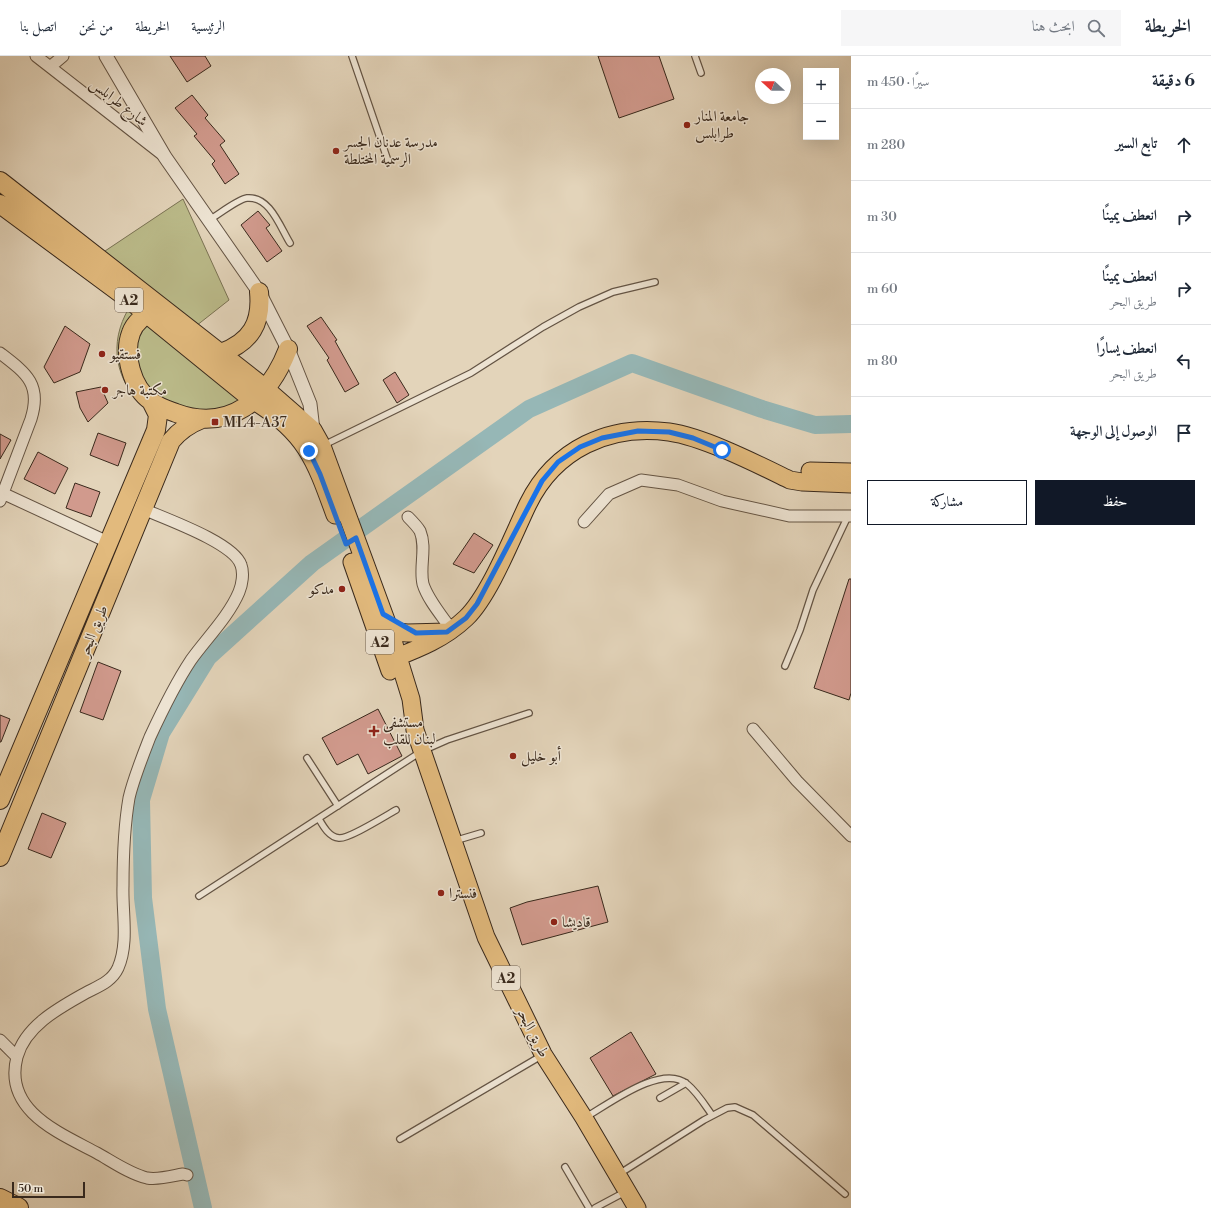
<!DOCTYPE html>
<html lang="ar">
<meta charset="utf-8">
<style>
:root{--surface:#fff;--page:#f6f6f7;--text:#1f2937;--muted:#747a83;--line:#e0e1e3;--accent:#111827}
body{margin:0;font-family:"Libre Bodoni",Amiri,serif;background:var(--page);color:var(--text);direction:rtl}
.controls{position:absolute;right:12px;top:12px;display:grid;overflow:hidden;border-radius:0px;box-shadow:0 4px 16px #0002}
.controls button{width:36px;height:36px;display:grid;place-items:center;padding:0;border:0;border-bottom:1px solid var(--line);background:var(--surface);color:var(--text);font:20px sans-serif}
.compass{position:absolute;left:755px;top:12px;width:36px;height:36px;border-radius:50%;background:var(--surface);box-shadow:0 4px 16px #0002;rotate:291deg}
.scale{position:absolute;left:12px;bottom:10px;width:73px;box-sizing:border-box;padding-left:4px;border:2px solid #39291c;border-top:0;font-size:11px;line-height:14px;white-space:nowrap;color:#39291c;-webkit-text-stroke:3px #ede3d2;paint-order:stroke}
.stop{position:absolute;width:12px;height:12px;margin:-9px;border:3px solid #1a73e8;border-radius:50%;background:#fff}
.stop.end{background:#1a73e8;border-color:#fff;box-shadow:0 1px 4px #0008}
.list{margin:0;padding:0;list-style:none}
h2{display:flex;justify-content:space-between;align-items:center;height:52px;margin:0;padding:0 16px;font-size:17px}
h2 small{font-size:13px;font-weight:400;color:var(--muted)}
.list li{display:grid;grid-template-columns:26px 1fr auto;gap:12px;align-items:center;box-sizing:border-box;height:72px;padding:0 16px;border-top:1px solid var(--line)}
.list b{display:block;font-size:15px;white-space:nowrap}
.list p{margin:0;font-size:13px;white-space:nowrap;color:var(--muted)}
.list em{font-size:13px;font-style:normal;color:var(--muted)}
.actions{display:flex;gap:8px;padding:12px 16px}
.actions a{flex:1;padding:9px 0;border:1px solid var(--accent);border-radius:0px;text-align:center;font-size:14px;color:var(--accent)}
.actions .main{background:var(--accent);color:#fff}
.icon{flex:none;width:22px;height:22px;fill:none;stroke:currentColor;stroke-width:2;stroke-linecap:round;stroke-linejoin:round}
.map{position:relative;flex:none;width:851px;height:1152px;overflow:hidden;direction:ltr}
header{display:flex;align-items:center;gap:24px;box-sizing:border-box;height:56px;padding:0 20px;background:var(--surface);border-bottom:1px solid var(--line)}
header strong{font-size:19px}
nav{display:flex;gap:22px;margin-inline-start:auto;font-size:14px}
.search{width:280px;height:36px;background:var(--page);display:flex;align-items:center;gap:10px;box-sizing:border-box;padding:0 14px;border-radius:0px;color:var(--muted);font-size:15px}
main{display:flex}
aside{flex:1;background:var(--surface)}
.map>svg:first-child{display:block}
.green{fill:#bbbb8a;stroke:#7a7253}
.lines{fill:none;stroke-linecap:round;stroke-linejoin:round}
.river{stroke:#96b7b6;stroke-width:18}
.building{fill:#d19a8d;stroke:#39291c}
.service-casing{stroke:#645444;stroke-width:8}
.minor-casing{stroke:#645444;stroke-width:13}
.tertiary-casing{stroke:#645444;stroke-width:15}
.primary-casing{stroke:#39291c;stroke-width:19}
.trunk-casing{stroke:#39291c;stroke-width:20}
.motorway-casing{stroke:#39291c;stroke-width:22}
.service{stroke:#ede3d2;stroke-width:5.5}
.minor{stroke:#ede3d2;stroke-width:11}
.tertiary{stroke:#ede3d2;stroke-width:13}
.primary{stroke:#e2ba7d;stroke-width:17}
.trunk{stroke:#e2ba7d;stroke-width:18}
.motorway{stroke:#e2ba7d;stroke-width:20}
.route{stroke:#1a73e8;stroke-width:5}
.poi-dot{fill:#8f2418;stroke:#ede3d2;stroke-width:1.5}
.labels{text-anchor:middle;stroke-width:3;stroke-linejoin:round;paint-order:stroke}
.shield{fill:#ede3d2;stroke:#6f6153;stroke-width:1}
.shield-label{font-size:14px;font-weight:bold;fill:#39291c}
.street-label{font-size:15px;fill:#39291c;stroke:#ede3d2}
.poi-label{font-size:15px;fill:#39291c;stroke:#ede3d2;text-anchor:start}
</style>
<header>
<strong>الخريطة</strong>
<div class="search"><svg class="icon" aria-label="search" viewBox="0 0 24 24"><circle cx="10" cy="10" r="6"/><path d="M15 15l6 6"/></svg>ابحث هنا</div>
<nav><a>الرئيسية</a><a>الخريطة</a><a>من نحن</a><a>اتصل بنا</a></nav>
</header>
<main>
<aside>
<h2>6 دقيقة<small>سيرًا · 450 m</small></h2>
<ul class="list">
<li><svg class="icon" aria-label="ahead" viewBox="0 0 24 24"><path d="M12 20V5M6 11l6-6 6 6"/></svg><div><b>تابع السير</b></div><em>280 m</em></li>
<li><svg class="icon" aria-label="right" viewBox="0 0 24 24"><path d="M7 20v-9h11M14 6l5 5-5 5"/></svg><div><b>انعطف يمينًا</b></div><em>30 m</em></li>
<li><svg class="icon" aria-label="right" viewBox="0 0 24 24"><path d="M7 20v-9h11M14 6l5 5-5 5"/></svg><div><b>انعطف يمينًا</b><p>طريق البحر</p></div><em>60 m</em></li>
<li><svg class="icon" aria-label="left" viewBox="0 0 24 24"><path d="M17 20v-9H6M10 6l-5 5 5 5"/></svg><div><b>انعطف يسارًا</b><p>طريق البحر</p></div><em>80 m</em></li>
<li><svg class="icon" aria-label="arrive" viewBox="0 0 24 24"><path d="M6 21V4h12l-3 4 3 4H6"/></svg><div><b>الوصول إلى الوجهة</b></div></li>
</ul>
<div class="actions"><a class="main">حفظ</a><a>مشاركة</a></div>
</aside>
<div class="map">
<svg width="851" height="1152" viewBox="0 0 851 1152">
<rect width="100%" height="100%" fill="#e3d4ba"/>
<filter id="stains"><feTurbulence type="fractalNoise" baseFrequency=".005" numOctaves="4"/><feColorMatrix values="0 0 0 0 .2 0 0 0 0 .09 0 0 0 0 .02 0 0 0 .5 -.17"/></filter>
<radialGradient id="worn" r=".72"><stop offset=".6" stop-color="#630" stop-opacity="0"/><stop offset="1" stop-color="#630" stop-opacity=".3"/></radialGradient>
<!-- green -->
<path class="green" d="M183,143L229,244L182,281L245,340L223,358L141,348C112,319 109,280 133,246L102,197Z"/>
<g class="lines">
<!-- river -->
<path class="river" d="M203,1152L157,953L143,842L141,744L161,677L208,601L312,507L529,353L632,307L762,353L815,369L851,368"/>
</g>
<!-- building -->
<path class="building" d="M170,0H205L211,10L187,26Z
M598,0H659L674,43L619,62Z
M192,39L208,59L205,62L225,85L220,89L239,118L225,128L212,108L215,105L194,80L197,78L175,52Z
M258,155L270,169L266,172L282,195L267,206L241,169Z
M321,261L337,284L335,285L359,328L345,336L327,304L329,302L307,270Z
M65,270L90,288L80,316L54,327L44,311Z
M395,316L409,339L397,347L383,324Z
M101,331L108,347L88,366L80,352L76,336Z
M98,377L126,387L118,410L90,399Z
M0,378L11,384L0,403Z
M38,396L68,412L55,438L24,423Z
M75,427L100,436L91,461L66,452Z
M474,477L493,489L474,517L453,508Z
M849,523H851V637L849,644L814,632Z
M98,606L121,615L103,664L80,656Z
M378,653L402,700L368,718L358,698L337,709L322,682Z
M0,659L10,663L1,686H0Z
M42,757L66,767L51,802L28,793Z
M598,830L608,866L522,889L510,852L527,846Z
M631,976L656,1018L613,1040L590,1002Z"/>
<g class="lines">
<!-- service casing -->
<g class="service-casing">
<path id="service" d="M352,0L388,105
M695,0L701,17
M209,164C218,159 238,143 247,142C270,140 280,171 290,187
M324,389L471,317L543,271L579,251L613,236L655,226
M785,610L800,574L813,534L848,460
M307,702L338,750
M319,763C323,770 329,781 339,782C349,783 385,760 396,754
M454,785L481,777
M199,840L422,695L447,684L529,657
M660,1042L686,1027
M586,1061C609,1048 662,1007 687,1028C697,1036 705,1049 712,1059
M400,1083L541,1000
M565,1111L589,1152
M619,1118L704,1064L727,1052L735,1051L753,1059L845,1138
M595,1152L625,1136"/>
</g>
<!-- minor casing -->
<g class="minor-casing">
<path id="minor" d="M36,0L163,99
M50,11L63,0
M0,297C26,317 42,328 31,363L0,445
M0,436L110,487
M143,453C166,463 234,487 241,509C244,517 242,529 239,536C229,560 206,583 191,604C175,628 162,655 150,681C143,699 133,724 129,742C124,771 123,801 123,830C122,856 129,887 118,912C111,927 96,931 82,939C57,953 25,971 17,1001C3,1055 60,1077 97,1097C113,1106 130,1118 147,1122C159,1124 172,1120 183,1118L187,1119
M408,461C412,465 417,470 420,475C427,492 419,511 423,528C428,544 442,560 451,573
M584,466L609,438L641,424L678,429L722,445L789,460H851
M753,673L797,725L851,780
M0,984L17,1001"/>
</g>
<!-- tertiary casing -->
<g class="tertiary-casing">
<path id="tertiary" d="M106,0L165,101L259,236L288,293L310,348L313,374"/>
</g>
<!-- primary casing -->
<g class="primary-casing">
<path id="primary" d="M266,333L313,374L322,390L390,575L411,643L415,674L486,881L543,998L584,1062L637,1152
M254,345C306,377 315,404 335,459
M810,415L851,416
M352,506L390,615
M390,575L407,577L447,576
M387,605C415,594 443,584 466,562C490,539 513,479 528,448C555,393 609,368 669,376C704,381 757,408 790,424L802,426L851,428"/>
</g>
<!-- trunk casing -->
<g class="trunk-casing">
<path id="trunk" d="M0,125L266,333
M0,148L131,245L254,345
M157,253C146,258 135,265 131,277C123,298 132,332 151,345C158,351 168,354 176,357C230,377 269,342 288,293
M221,297C251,286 262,267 259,236
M0,744L156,374L158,359L151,345
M0,801L171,385C180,374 189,368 202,363"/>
</g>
<!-- motorway casing -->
<g class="motorway-casing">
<path id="motorway" d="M0,1143L18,1152"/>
</g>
<!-- service -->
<use href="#service" class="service"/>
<!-- minor -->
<use href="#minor" class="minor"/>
<!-- tertiary -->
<use href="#tertiary" class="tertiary"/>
<!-- primary -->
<use href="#primary" class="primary"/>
<!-- trunk -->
<use href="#trunk" class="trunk"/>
<!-- motorway -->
<use href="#motorway" class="motorway"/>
</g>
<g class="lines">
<!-- route -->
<path class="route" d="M309,395L320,418L346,488L356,482L383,558L416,577L447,576L466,562L477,548L542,425L558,406L580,391L602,382L638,375L669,376L693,382L722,394"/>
</g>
<!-- markers -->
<g class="poi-dot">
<circle cx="687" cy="69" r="4"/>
<circle cx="336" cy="95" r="4"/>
<circle cx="102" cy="298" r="4"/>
<circle cx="105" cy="334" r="4"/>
<rect x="211" y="362" width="8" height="8" rx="2"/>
<circle cx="342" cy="533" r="4"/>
<path d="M372 669h4v4h4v4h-4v4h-4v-4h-4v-4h4z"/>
<circle cx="513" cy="700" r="4"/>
<circle cx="441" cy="837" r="4"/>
<circle cx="554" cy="866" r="4"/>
</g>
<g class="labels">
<!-- shield labels -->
<g class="shield">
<rect x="115" y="232" width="28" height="24" rx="3"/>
<rect x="366" y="574" width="28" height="24" rx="3"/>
<rect x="492" y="910" width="28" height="24" rx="3"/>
</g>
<g class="shield-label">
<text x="129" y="249">A2</text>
<text x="380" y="591">A2</text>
<text x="506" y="927">A2</text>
</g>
<!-- street labels -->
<g class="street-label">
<text transform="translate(119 46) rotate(38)" y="5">شارع طرابلس</text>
<text transform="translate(93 575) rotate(-68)" y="5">طريق البحر</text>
<text transform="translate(533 976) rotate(63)" y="5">طريق البحر</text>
</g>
<!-- poi labels -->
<g class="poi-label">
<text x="695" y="65">جامعة المنار<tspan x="695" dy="17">طرابلس</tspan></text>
<text x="344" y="91">مدرسة عدنان الجسر<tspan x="344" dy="17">الرسمية المختلطة</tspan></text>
<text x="110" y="303">فستقيو</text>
<text x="113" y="339">مكتبة هاجر</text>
<text x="223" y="371">ML4-A37</text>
<text x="334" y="538" text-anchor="end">مدكو</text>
<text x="383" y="671">مستشفى<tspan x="383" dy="17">لبنان للقلب</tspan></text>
<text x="521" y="705">أبو خليل</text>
<text x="449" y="842">فنسترا</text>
<text x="562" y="871">قاديشا</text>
</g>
</g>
<rect width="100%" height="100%" filter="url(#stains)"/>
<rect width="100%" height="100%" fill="url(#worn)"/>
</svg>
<div class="controls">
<button>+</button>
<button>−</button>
</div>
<svg class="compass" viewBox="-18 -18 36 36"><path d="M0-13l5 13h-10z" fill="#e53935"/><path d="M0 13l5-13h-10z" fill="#747a83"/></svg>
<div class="scale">50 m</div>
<div class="stop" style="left:722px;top:394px"></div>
<div class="stop end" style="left:309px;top:395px"></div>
</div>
</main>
